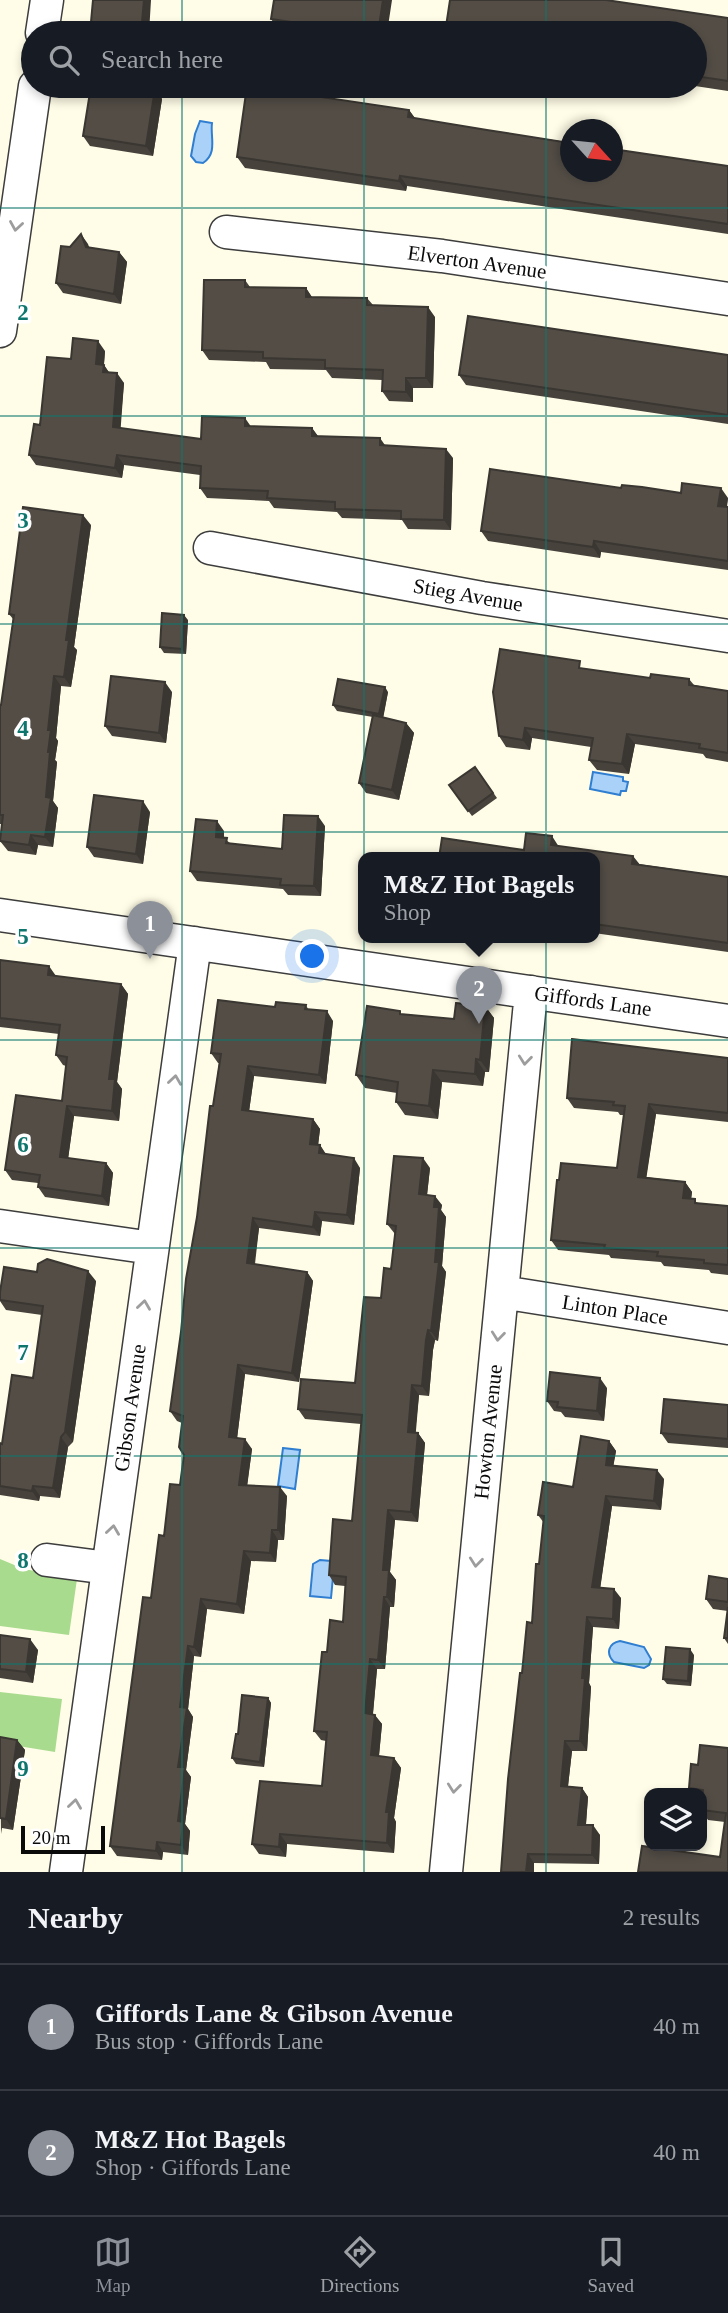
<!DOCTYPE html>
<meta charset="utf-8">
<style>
:root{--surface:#171b24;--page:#242831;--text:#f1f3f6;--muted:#9ea1a6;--line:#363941;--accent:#8c9099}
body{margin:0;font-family:Georgia,serif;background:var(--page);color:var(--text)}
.controls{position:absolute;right:21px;bottom:21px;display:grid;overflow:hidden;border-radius:14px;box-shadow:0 4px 10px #0003}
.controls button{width:63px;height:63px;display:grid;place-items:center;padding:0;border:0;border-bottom:2px solid var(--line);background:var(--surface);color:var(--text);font:35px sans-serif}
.compass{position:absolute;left:560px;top:119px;width:63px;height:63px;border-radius:50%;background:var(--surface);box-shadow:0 4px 10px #0003;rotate:117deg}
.scale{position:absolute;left:21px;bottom:18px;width:84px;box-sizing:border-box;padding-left:7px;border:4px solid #0a0a0a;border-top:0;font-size:19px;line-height:24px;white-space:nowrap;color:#0a0a0a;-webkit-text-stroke:5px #fff;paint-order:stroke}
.you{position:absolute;left:313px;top:957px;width:24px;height:24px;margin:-18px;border:5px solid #fff;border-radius:50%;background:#1a73e8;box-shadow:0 0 0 10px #1a73e833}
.badge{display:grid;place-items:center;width:46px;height:46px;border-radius:50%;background:var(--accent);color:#fff;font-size:23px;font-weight:700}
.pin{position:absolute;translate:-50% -58px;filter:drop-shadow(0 2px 4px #0008)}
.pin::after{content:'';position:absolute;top:37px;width:24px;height:21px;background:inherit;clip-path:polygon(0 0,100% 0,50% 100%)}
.popup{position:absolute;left:358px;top:852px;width:242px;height:91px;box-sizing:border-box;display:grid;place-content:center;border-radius:14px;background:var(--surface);filter:drop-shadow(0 2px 5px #0005);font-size:23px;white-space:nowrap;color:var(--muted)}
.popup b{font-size:26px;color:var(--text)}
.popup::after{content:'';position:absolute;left:50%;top:100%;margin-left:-14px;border:14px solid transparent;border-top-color:var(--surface)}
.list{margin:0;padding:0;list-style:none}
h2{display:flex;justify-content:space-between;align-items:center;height:91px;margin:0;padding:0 28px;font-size:30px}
h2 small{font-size:23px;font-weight:400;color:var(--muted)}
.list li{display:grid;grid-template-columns:46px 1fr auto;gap:21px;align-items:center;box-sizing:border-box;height:126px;padding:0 28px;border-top:2px solid var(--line)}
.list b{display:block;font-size:26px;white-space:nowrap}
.list p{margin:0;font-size:23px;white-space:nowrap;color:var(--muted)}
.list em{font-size:23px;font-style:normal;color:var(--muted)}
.icon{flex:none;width:38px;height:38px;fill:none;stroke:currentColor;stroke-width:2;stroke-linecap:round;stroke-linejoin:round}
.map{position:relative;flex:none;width:728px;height:1872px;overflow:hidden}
.search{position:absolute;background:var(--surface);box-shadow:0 4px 10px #0003;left:21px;right:21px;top:21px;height:77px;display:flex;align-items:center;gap:18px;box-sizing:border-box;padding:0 24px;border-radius:38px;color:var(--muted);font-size:26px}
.sheet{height:343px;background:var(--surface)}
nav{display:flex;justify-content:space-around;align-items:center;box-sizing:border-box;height:98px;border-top:2px solid var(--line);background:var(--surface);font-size:19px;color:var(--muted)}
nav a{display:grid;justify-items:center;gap:4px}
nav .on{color:var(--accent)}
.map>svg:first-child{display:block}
.forest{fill:#a9db8f}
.water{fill:#aad2f8;stroke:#2f7ed1;stroke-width:2}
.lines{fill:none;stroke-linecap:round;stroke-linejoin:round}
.minor-casing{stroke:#3d3d3d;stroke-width:35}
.minor{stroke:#fff;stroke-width:32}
.wall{fill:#47423c}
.shaded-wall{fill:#3a3631}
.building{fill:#534d46;stroke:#3a3631;stroke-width:2}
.oneway{stroke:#9d9d9d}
.grid{fill:none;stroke:#0f766e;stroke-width:2;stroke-opacity:0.55}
.labels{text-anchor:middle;stroke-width:7;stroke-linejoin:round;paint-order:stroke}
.street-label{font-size:21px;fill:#0a0a0a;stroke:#fff}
.grid-label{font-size:23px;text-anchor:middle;font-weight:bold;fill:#0f766e;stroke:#fff;stroke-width:7;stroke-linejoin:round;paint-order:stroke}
</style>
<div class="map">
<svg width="728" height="1872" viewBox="0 0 728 1872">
<rect width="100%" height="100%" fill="#fffde7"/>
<!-- forest -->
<path class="forest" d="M0,1559L24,1569L77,1579L69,1635L0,1626Z
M0,1692L62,1699L55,1752L0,1743Z"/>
<!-- water -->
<path class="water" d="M200,121L212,123C210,137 218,153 203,163L196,162L191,156L195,134Z
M593,772L623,777V781L628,782L626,791H621L620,795L590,789Z
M283,1448L300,1450L295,1489L278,1486Z
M320,1560L331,1561L334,1566L331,1598L310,1596L313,1564Z
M620,1641L644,1647L651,1659L649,1665L644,1668L614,1662C605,1653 609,1643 620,1641Z"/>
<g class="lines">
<!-- minor casing -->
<g class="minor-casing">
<path id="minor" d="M42,33L47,0
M226,232L442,256L728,299
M0,331L35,86
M210,548L482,598L728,636
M0,915L728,1021
M0,1226L152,1248
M502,1292L728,1328
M47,1560L108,1568
M66,1872L195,943
M446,1872L531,992"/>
</g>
<!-- minor -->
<use href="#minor" class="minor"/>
</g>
<!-- wall -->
<path class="wall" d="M728,18V91L695,86V33Z
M271,19L387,33H304L278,29Z
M91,86H144V87L155,89L162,99L153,156L90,146L83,136Z
M409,110L415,118L487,130L728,166V234L407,186L406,191L245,168L237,157Z
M81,234L89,248L119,252L127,262L121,304L63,293L56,283L70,247Z
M245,280L250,287L306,288L312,297L367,298L373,305L435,317L433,388H413V402L389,401L382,391V380L332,378L326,370L270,369L266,362L209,360L202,350Z
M105,351L104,365L109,373L124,383L120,428L201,439L251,426L312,428L318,436L386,446L453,458L451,530L408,529L402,520L342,518L337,512L274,508L269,501L207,498L200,488V475L124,465L122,478L36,465L29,455L40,425L71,359Z
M728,355V424L466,385L459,375Z
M621,488L728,498L727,507H728V570L601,552L600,558L488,541L481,531Z
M91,525L74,647L77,650L71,687L61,686L56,738L58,741L55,760L57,762L53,801L58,808L53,847L38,845L36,855L8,851L0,841L2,824H0V705H1L13,619L9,614Z
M188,620L186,654L164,653L160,647Z
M585,669L650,678L689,679L694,685L728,691V762L706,758L703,754L635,744L629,774L597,770L589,760L591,747L532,738L530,750L506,747L499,736Z
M172,692L166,743L112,736L105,726Z
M388,692L383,717L406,723L414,733L399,800L366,793L359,783L373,717L337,711L333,705Z
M475,767L497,798L472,816L449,785Z
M150,812L143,864L94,857L87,847Z
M325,826L321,896L288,895L283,889L197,881L190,871L224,831V838L231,844L282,849Z
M559,846L639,864L728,877V952L594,933V858L524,850Z
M0,960L56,976L121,984L128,994L117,1082L122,1089L119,1121L74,1116L68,1158L106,1163L113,1173L109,1206L45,1197L38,1187V1183L12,1180L5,1170L62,1101L66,1066L63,1065L56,1055L59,1034L0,1027Z
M306,1005L308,1009L333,1021L326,1084L254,1076L249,1111L313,1119L320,1129L318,1145H320L326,1154L360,1168L354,1225L322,1221L320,1236L259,1228L255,1264L307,1272L313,1281L299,1382L245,1374L237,1438L252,1449L247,1485L287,1496L284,1540H278L276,1562L251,1561L244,1614L207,1609L201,1657L194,1656L188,1709L193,1717L186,1770L191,1777L185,1824L190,1831L188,1855L163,1852L162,1860L117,1856L110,1846L151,1598L164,1536L180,1485L184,1455L182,1423L177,1421L170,1411L219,1063H218L211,1053L275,1007Z
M485,1006L494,1018L489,1072H485L483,1086L442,1082L438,1119L405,1115L396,1102L397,1093L365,1088L356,1075L402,1014L454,1019Z
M728,1058V1122L656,1114L646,1177L685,1182L692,1192L691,1199L698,1203L728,1206V1275L711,1273L709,1270L664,1266L661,1262L611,1258L609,1255L558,1250L551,1240L617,1168L624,1115H620L618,1112L574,1108L567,1098Z
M430,1168L427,1195L442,1205L441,1210L446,1217L442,1266L446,1272L438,1341L435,1340L433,1350L429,1396L419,1395L415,1433H418L425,1443L418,1522L395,1520L390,1572L396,1580L394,1607H390L385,1669H377L373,1714L382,1724L379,1756L394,1758L401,1768L394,1818L396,1822L394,1853L287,1844L286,1857L259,1854L252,1844L322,1786L326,1741L321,1740L314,1731L327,1652L343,1622L345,1586L335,1585L329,1575L352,1521L361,1424L305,1419L298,1409L355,1383L391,1269L395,1234L387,1224Z
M96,1281L73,1442L68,1447L60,1498L40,1496L39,1501L0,1495V1443L2,1444L33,1378L42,1315L6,1310L0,1301V1292Z
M607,1388L604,1421L565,1417L561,1412L554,1411L547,1401Z
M728,1405V1448L668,1443L661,1433Z
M609,1441L616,1451L613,1466L664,1479L661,1510L612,1506L600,1588L621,1598L619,1629L593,1627L589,1683L591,1687L587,1751H572L568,1786L582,1788L588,1797L586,1825L600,1835L599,1864L534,1863L501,1872L522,1673L532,1623L539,1564L544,1523L538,1515L573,1487Z
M728,1579V1644L724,1638L728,1611L713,1609L706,1599Z
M0,1635L38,1650L33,1683L0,1678Z
M694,1655L691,1686L667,1684L663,1679Z
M268,1698L271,1703L264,1767L236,1764L232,1758L238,1734Z
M0,1737L17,1740L25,1750L13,1830L2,1828L1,1834Z
M728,1748V1872L720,1857L725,1822L708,1820L702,1811V1793H692L689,1788L698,1765Z"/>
<!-- shaded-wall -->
<path class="shaded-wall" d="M144,0H151L149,33H141Z
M383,0H392L387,33H378Z
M155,89L162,99L153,156L146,146Z
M409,110L416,120L408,117Z
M400,176L407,186L406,191L399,181Z
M81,234L88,244L93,258L86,247Z
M119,252L127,262L121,304L114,294Z
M306,288L313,299L306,297Z
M428,307L435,317L433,388L426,378Z
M98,341L105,351L103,374L96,364Z
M104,365L111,375L103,372Z
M117,373L124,383L120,437L113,427Z
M406,378L413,388V402L406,392Z
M245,418L252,428L245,426Z
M312,428L319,438L312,436Z
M380,438L387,448L380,445Z
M446,449L453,458L451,530L444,520Z
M117,455L124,465L122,478L115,468Z
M721,488L728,498L725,516L718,506Z
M83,515L91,525L74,647L77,650L71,687L64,677L66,640Z
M594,541L601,552L600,558L593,547Z
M184,615L188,620L186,654L182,649Z
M54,676L61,686L56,738L58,741L55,760L57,762L53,801L58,808L53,847L45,837L46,797L48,730Z
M165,682L172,692L166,743L159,733Z
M385,687L388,692L383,719L379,714Z
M406,723L414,733L399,800L392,790Z
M525,728L532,738L530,750L523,740Z
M627,734L635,744L629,774L622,764Z
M143,801L150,812L143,864L136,854Z
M318,816L325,826L321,896L314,886Z
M217,821L224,831L223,847L216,837Z
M31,835L38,845L36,855L29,845Z
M552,836L559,847L551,845Z
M633,856L641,866L632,864Z
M49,966L56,976L48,975Z
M121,984L128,994L117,1082L122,1089L119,1121L112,1111L109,1079Z
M485,1006L494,1018L489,1072L480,1060Z
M327,1011L333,1021L326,1084L319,1075Z
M476,1059L485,1072L483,1086L475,1074Z
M248,1066L254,1076L248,1119L242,1110Z
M433,1070L442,1082L438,1119L429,1106Z
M649,1104L656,1114L645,1187L638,1177Z
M67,1106L74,1116L67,1167L60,1157Z
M313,1119L320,1129L317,1154L310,1144Z
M320,1145L326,1155L319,1153Z
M354,1158L360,1168L354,1225L347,1215Z
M423,1158L430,1168L426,1204L419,1194Z
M106,1163L113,1173L109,1206L102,1196Z
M685,1182L692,1192L690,1208L683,1198Z
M435,1196L442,1205L441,1210L446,1217L442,1266L446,1272L438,1341L431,1331L435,1262L434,1207Z
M315,1212L322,1221L320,1236L313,1227Z
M253,1218L259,1228L253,1272L247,1263Z
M88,1271L96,1281L73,1442L65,1432Z
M307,1272L313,1281L299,1382L292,1373Z
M428,1330L435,1340L433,1350L429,1396L422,1386L426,1340Z
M238,1365L245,1374L236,1447L229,1437Z
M600,1378L607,1388L604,1421L597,1411Z
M412,1385L419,1395L415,1442L408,1432Z
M418,1433L425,1443L418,1522L411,1512Z
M61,1437L68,1447L60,1498L53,1488Z
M245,1439L252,1449L246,1495L239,1485Z
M609,1441L616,1451L612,1474L606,1465Z
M657,1470L664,1479L661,1510L654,1501Z
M33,1486L40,1496L39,1501L32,1491Z
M280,1487L287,1496L284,1540L278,1530Z
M606,1496L612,1506L599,1597L592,1587Z
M388,1510L395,1520L390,1572L396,1580L394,1607L387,1597L383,1570Z
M272,1530L278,1540L276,1562L270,1553Z
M244,1551L251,1561L244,1614L237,1604Z
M614,1589L621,1598L619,1629L613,1619Z
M384,1597L390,1607L385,1669L378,1660Z
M201,1599L207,1609L201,1657L194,1647Z
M587,1617L593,1627L589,1683L591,1687L587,1751L580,1741L582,1678Z
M30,1639L38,1650L33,1683L26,1672Z
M188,1646L194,1656L188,1709L193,1717L186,1770L191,1777L185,1824L190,1831L188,1855L181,1845L178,1821L180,1707Z
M690,1649L694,1655L691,1686L688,1681Z
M370,1659L377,1669L372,1723L365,1713Z
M268,1698L271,1703L264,1767L260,1762Z
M375,1715L382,1724L378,1765L371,1755Z
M17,1740L25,1750L13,1830L6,1819Z
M565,1741L572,1751L567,1795L561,1786Z
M394,1758L401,1768L394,1818L396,1822L394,1853L387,1843L386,1812Z
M582,1788L588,1797L585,1835L578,1825Z
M593,1825L600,1835L599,1864L592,1855Z
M280,1834L287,1844L286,1857L279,1847Z
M157,1842L163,1852L162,1860L156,1851Z
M528,1854L534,1863V1872H526Z"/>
<!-- building -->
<path class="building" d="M93,0H144L141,33H90Z
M274,0H383L378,33H364L271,19Z
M450,0H606L728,18V81L695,76V33H445Z
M91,86H136L155,89L146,146L83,136Z
M247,86L409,110L408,117L487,130L570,143V172H612V149L728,166V224L400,176L399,181L237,157Z
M81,234L86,247L119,252L114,294L56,283L61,246L70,247Z
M204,280H245V287L306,288V297L367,298V305L428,307L426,378H406V392L382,391L383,370L325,368V360L263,358V352L202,350Z
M468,316L728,355V415L459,375Z
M73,338L98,341L96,364L104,365L103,372L117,373L113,427L201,439L202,416L245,418V426L312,428V436L380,438V445L446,449L444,520L401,519V511L335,509V502L267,498L268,491L200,488L201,466L117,455L115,468L29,455L34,424L40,425L47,357L71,359Z
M490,469L621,488L622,485L642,487L681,493L682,483L721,488L718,506L728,507V561L594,541L593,547L481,531Z
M23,507L83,515L66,640H69L64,677L54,676L48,730H51L48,752H50L46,797L51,798L45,837L31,835L29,845L0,841L3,815H0V705H1L14,615L9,614Z
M162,613L184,615L182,649L160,647Z
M500,649L580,661L579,668L650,678L651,674L689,679V685L728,691V753L699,748L700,744L627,734L622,764L589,760L593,738L525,728L523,740L499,736L493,692Z
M111,676L165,682L159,733L105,726Z
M338,679L385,687L379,714L333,705Z
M373,715L406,723L392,790L359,783Z
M475,767L493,793L468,811L449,785Z
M94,795L143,801L136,854L87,847Z
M284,815L318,816L314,886L280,885L281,879L190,871L196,819L217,821L216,837L227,838L226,843L282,849Z
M526,833L552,836L551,845L633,856L632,864L728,877V943L594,924V858H439L442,838L524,850Z
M0,960L49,966L48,975L121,984L109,1079H115L112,1111L67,1106L60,1157L106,1163L102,1196L38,1187L40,1175L5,1170L16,1095L62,1101L67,1057L56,1055L60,1025L0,1018Z
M218,1000L275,1007L276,1002L306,1005L305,1009L327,1011L319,1075L248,1066L242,1110L313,1119L310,1144L320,1145L319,1153L354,1158L347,1215L315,1212L313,1227L253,1218L247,1263L307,1272L292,1373L238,1365L229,1437L245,1439L239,1485L280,1487L278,1530H272L270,1553L244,1551L237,1604L201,1599L194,1647L188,1646L180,1707L187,1708L178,1767H185L178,1821L183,1822L181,1845L157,1842L156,1851L110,1846L143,1597L151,1598L159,1535L164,1536L170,1484L180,1485L184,1455L179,1447L183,1416L170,1411L181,1332L186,1279L197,1217L210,1106H213L221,1054L211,1053Z
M456,1003L485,1006L480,1060L476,1059L475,1074L433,1070L429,1106L396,1102L398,1082L356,1075L367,1006L400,1011V1014L454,1019Z
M572,1039L728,1058V1113L649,1104L638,1177L685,1182L683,1198L695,1199V1203L728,1206V1265L704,1263V1260L657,1256L658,1252L604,1248L605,1245L551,1240L557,1180H559L561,1163L617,1168L625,1106L613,1105L614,1102L567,1098Z
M394,1156L423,1158L419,1194L435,1196L434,1207H439L435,1262H439L431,1331L428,1330L426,1340L422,1386L412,1385L408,1432L418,1433L411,1512L388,1510L383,1570H389L387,1597H384L378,1660L370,1659L365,1713L375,1715L371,1755L394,1758L386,1812H389L387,1843L280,1834L279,1847L252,1844L260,1781L322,1786L327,1732L314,1731L322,1652H327L330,1620L343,1622L346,1577L329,1575L333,1519L352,1521L362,1415L298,1409L301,1379L355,1383L364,1297L381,1298L384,1268L391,1269L396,1226L387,1224Z
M47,1259L88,1271L65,1432L61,1437L53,1488L33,1486L32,1491L0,1486V1443L2,1444L12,1375L33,1378L43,1306L0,1300V1292L4,1267L37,1272L38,1264Z
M550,1372L600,1378L597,1411L557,1407L558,1402L547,1401Z
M664,1399L728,1405V1439L661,1433Z
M581,1436L609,1441L606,1465L657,1470L654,1501L606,1496L592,1587L614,1589L613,1619L587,1617L582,1678H585L580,1741H565L561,1786L582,1788L578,1825H593L592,1855L528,1854L526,1872H501L508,1779L520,1673H522L527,1622L532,1623L536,1564H539L544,1516L538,1515L543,1482L573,1487Z
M709,1576L728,1579V1602L706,1599Z
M728,1607V1638H724Z
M0,1635L30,1639L26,1672L0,1669Z
M666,1647L690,1649L688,1681L663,1679Z
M242,1695L268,1698L260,1762L232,1758L236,1734H238Z
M0,1737L17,1740L6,1819L0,1818Z
M700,1745L728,1748V1872H638L642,1846L720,1857L726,1813L702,1810L703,1790L689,1788L691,1764L698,1765Z"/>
<!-- one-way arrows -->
<defs><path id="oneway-chevron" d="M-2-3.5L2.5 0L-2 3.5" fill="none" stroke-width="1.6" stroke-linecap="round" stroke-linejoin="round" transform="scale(1.75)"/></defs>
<g class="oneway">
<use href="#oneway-chevron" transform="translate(16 226) rotate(99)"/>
<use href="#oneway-chevron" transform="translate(525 1060) rotate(96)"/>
<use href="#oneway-chevron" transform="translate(175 1080) rotate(-82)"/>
<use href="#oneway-chevron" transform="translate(144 1305) rotate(-82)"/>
<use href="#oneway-chevron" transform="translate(498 1336) rotate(96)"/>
<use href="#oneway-chevron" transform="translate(113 1530) rotate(-82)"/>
<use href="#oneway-chevron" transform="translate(476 1562) rotate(96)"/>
<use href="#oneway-chevron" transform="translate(454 1788) rotate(96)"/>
<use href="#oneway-chevron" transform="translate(75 1804) rotate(-82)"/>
</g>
<!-- grid -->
<path class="grid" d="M182,0V33M364,0V33M546,0V33M182,86V1872M364,86V1872M546,86V1872M0,208H728M0,416H728M0,624H728M0,832H728M0,1040H728M0,1248H728M0,1456H728M0,1664H728"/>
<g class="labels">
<!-- street labels -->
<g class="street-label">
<text transform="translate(477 262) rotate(8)" y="7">Elverton Avenue</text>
<text transform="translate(468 595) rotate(10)" y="7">Stieg Avenue</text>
<text transform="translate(593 1001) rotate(8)" y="7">Giffords Lane</text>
<text transform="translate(615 1310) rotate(9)" y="7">Linton Place</text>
<text transform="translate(130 1408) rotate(-82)" y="7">Gibson Avenue</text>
<text transform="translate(488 1432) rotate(-84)" y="7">Howton Avenue</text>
</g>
</g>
<g class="grid-label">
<text x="23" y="320">2</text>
<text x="23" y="528">3</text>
<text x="23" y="736">4</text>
<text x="23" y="944">5</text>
<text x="23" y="1152">6</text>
<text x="23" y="1360">7</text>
<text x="23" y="1568">8</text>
<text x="23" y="1776">9</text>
</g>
</svg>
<div class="controls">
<button><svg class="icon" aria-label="layers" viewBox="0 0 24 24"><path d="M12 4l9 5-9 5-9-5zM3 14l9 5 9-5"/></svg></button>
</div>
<svg class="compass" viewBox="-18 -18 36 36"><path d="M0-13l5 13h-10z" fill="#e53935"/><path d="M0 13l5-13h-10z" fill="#9ea1a6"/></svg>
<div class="scale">20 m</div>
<div class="you"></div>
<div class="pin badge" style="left:150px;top:959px">1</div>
<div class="pin badge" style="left:479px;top:1024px">2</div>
<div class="popup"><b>M&amp;Z Hot Bagels</b>Shop</div>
<div class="search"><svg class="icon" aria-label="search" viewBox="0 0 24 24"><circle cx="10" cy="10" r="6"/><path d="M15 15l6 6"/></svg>Search here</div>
</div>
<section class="sheet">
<h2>Nearby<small>2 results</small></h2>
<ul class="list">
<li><span class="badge">1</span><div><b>Giffords Lane &amp; Gibson Avenue</b><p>Bus stop · Giffords Lane</p></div><em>40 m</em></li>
<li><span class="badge">2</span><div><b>M&amp;Z Hot Bagels</b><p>Shop · Giffords Lane</p></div><em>40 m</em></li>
</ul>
</section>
<nav>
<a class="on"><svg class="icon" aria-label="map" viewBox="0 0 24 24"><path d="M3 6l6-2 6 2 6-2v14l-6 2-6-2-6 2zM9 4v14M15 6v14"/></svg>Map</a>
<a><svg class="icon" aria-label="directions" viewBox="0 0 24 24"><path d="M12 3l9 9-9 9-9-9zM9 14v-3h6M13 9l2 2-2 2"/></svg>Directions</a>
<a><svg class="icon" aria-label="saved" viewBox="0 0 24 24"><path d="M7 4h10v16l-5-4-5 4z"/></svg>Saved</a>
</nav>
